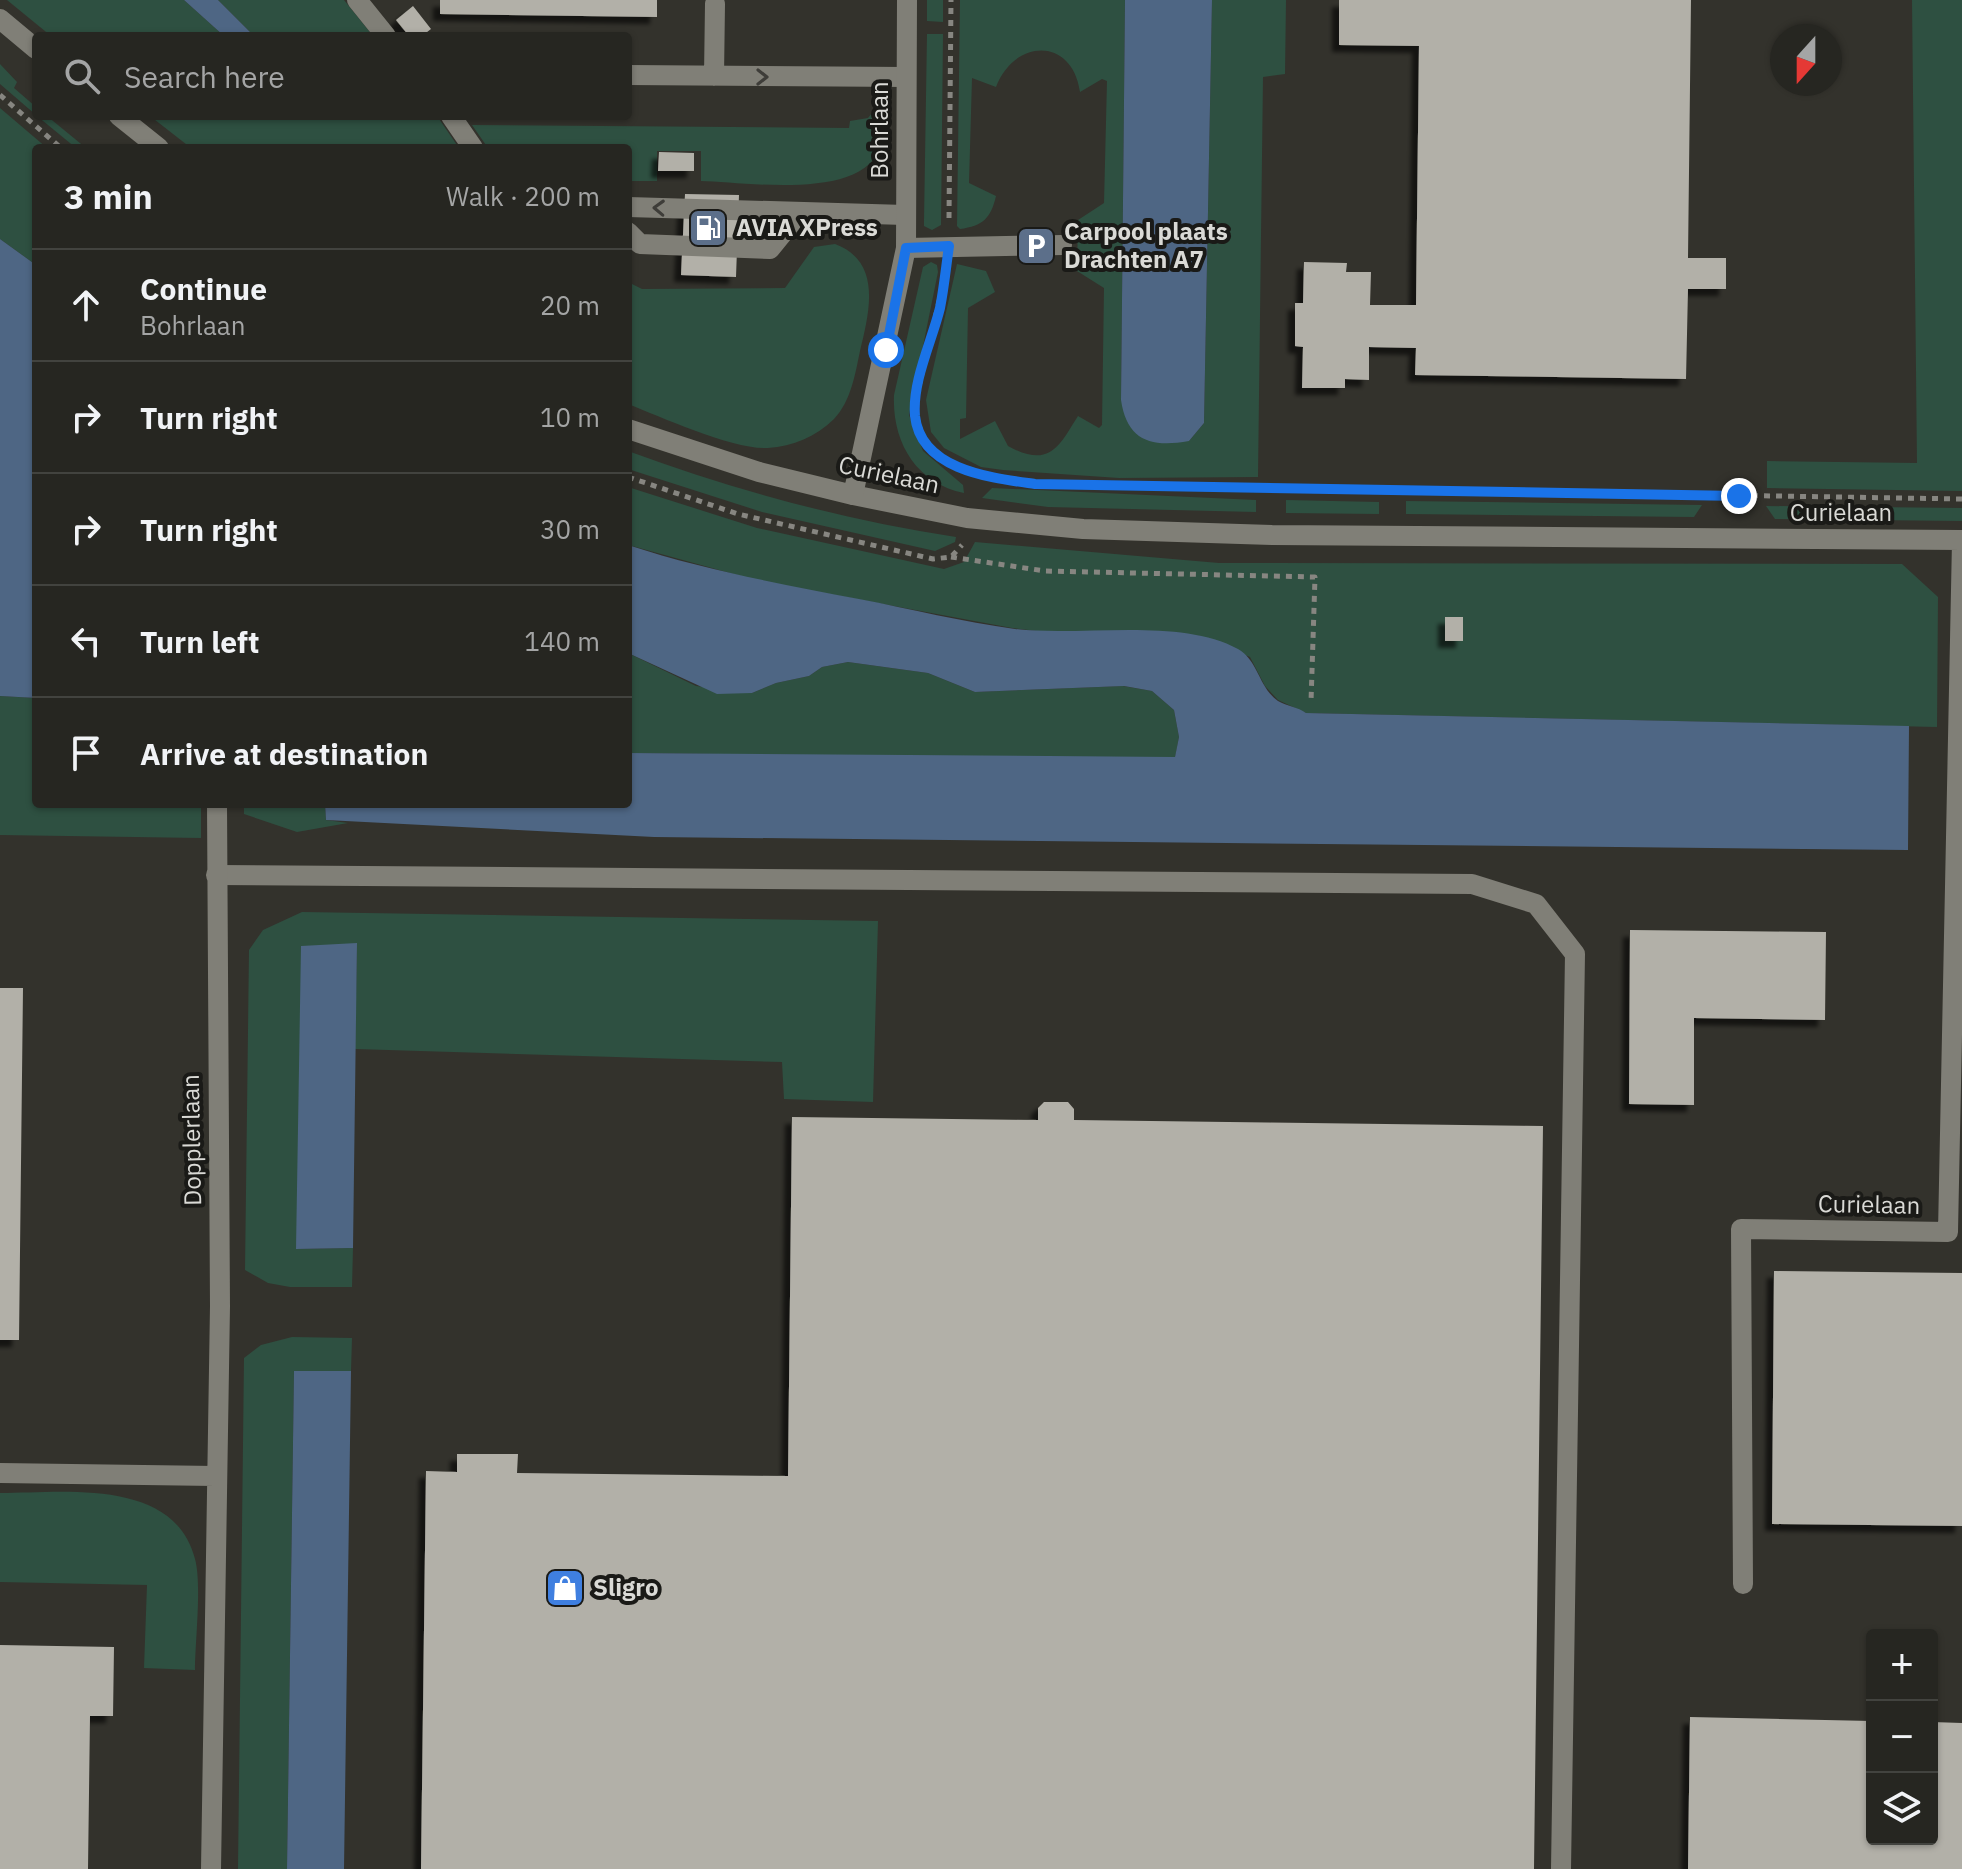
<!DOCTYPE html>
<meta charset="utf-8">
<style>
:root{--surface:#262621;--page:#2e2e2a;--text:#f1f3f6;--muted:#a4a5a5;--line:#42433f}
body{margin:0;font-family:"IBM Plex Sans",sans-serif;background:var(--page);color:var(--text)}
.controls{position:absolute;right:24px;bottom:24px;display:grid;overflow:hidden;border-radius:8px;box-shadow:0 2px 6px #0004}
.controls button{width:72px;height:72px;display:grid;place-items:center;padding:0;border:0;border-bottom:2px solid var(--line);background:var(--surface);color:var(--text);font:40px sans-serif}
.compass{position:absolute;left:1770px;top:24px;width:72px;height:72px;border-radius:50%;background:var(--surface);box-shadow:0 2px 6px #0004;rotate:201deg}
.stop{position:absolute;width:24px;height:24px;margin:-18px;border:6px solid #1a73e8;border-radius:50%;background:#fff}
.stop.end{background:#1a73e8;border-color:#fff;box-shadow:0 2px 8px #0008}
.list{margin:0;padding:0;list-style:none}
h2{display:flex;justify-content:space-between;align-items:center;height:104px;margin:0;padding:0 32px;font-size:34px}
h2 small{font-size:26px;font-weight:400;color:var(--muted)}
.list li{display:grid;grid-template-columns:52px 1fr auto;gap:24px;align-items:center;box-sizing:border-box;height:112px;padding:0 32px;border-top:2px solid var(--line)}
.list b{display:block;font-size:30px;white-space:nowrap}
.list p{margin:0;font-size:26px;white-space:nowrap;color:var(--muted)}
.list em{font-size:26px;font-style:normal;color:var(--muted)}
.icon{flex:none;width:44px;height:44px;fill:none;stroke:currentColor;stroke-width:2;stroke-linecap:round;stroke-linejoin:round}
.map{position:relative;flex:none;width:1962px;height:1869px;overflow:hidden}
.search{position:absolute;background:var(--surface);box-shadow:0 2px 6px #0004;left:32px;top:32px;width:600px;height:88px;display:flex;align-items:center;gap:20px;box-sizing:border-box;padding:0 28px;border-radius:8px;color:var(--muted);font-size:30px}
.panel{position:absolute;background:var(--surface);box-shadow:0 2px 6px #0004;left:32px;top:144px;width:600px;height:664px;border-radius:8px}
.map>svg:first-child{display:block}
.green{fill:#2e5041}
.water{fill:#4e6684}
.building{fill:#b2b0a8;filter:url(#shadow)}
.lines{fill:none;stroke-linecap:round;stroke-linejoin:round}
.path{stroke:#878681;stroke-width:5;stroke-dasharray:6 6;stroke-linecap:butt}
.lane{stroke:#807f77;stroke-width:20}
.street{stroke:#807f77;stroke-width:20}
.secondary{stroke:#807f77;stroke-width:20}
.oneway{stroke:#3e3d39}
.route{stroke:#1a73e8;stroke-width:10}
.labels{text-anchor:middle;stroke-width:8;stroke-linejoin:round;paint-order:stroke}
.street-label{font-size:24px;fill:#dadad6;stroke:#1a1a17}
.poi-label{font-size:24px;font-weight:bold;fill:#dadad6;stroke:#1a1a17;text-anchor:start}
</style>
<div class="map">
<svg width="1962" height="1869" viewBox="0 0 1962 1869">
<defs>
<filter id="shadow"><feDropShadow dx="-7" dy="7" stdDeviation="2" flood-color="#0009"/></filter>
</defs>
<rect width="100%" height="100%" fill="#33322c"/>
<!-- green -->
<path class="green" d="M7,0H184L224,36H51Z
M218,0H344L373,36H254Z
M927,0H943V22L927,21Z
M960,0H1125L1121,400L1189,441L1204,423L1212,0H1286L1285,74L1263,77L1258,477L1119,478L1003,470L981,467L944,448L931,432L926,400L957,264L986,271L995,292L968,308L966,418L960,419V439L995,421L1008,446C1050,469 1059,446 1078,416L1099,428L1102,425L1104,288L1077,271L1078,220L1104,203L1107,81L1102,79L1080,92C1072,36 1014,39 996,87L972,78L969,183L996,196C991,218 983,226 960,229L957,226Z
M1912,0H1962V491L1767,488V461L1917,463Z
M927,34H943L941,225L932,230L924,226V221Z
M0,64L17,82L14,88L36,107V115L0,84Z
M0,108L47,148H36V265L0,239Z
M876,108C883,119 884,131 881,143C869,202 746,182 701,181V151H657V181H628V148H488L472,125L849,128L850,121L868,118Z
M37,116H47L86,148H76Z
M150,116H437L459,148H191Z
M835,244C883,262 869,313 860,351C855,375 851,401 834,419C816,437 793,446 768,448C734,450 661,417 628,404V282L642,289L785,288L814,247Z
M931,262L937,265L938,272L909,415L923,451L963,485L964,493C916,483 892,442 894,395L923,267Z
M628,451C734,490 844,520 956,537L955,542L935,551L762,512L628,469Z
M628,487L757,528L944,569L964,562L975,542L1219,563L1902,564L1938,597L1937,727L1306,713L1278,700L1265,686L1250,657L1199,636L1152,631L1061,634L1012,628L759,581L632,546L628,545Z
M992,488L1256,500V512L1048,507L982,498Z
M1286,500L1379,502V514L1286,513Z
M1406,501L1702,505L1694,517L1406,514Z
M1766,506L1962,508V521L1775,519Z
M628,653L696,686L752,693L776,683L809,676L822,667L848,662L928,673L975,692L1123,686L1152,691L1174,710L1179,737L1175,758L1141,759L628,753Z
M0,696L36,698V804H201V838L0,835Z
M244,804H325L326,820L348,823L297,832L244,814Z
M302,912L878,921L873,1102L784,1099L782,1062L355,1049L357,944L296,1249L353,1248L352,1287H290L268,1283L245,1270L249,950L263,930Z
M292,1337L352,1338L351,1371H294L287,1869H238L244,1358L261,1345Z
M0,1493C63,1493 174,1477 195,1559C202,1584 195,1642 195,1670L144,1668L147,1585L0,1582Z"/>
<!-- water -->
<path class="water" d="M184,0H218L254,36H224Z
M1125,0H1212L1204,423L1189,441C1150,448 1127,440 1121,400Z
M0,239L36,265V698L0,696Z
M628,545C704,570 781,584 859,599C911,609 963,622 1015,629C1081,637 1180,617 1238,649C1258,660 1259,688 1278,701C1287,706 1298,707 1306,713L1909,726L1908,850L654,837L326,820L325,804H628V753L1175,757L1179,737L1174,710L1152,691L1124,686L975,692L928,673L848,662L822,667L809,676L776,683L752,693L717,694L628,653Z
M357,943L353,1248L296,1249L301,946Z
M294,1371H351L344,1869H287Z"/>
<!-- building -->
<path class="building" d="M440,0H657V17L440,14Z
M1339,0H1691L1688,258H1726V289H1688L1686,379L1415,375L1416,348L1369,347V380L1345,379V388H1302L1303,347L1295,346V303H1303L1304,262L1347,263L1346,272H1371L1370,305H1416L1419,46L1339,45Z
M413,6L431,29L422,36H409L396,20Z
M659,152L694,153V171H658Z
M685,194L739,195L736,277L681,275Z
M1445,617H1463V641H1445Z
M1630,930L1826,932L1825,1020L1694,1018V1105L1629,1104Z
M0,988H23L19,1340H0Z
M1044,1102H1068L1074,1109V1120L1543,1126L1534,1869H421L426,1471L457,1472V1454H518L517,1473L788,1476L792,1117L1038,1120V1108Z
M1774,1271L1962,1273V1526L1772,1524Z
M0,1645L114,1647L113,1716H90L88,1869H0Z
M1690,1717L1872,1721V1839H1932V1722L1962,1723V1869H1688Z"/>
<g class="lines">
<!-- path -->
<path class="path" d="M0,95L61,148
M949,218L951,0
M945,276L916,399C913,468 981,477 1035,484L1962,499
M628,477L738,514L933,559L951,557L962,545
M951,557L1045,571L1315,577L1311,702"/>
<!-- lane -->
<path class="lane" d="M357,0L386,36
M628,75L906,77
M714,76L715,4
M451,116L473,148
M628,207L905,215
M628,232L640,244L770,249L800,212
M906,248L1062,245
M216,875L1472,884L1536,904L1575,954L1561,1869"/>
<!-- street -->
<path class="street" d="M853,495L967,518L1083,529L1272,535L1962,540
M0,1473L215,1476
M1743,1584L1741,1229L1948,1232L1962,541
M211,1869L220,1306L217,804"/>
<!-- secondary -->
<path class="secondary" d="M0,19L36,49
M119,116L159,148
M628,429L759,472L853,495L906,248L907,0"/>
</g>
<!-- one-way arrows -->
<defs><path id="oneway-chevron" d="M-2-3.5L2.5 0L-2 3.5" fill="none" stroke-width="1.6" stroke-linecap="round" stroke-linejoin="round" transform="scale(2)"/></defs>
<g class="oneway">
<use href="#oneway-chevron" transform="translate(762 77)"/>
<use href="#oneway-chevron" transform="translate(659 208) rotate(-178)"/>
</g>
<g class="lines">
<!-- route -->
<path class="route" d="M886,350L906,248L949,246C946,267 944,288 940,308C932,341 912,381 915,416C921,471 993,478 1035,484L1739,496"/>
</g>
<!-- icons -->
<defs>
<g id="fuel-square" transform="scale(2)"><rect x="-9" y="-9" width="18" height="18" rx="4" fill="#5c6f8a" stroke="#1a1a17"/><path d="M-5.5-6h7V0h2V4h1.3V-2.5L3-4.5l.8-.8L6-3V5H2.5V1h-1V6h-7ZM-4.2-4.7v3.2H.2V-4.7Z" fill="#fff"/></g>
<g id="parking-square" transform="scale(2)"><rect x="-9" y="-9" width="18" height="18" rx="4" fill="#5c6f8a" stroke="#1a1a17"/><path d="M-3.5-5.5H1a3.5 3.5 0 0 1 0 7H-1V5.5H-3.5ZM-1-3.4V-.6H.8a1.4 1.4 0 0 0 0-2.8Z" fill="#fff"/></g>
<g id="shop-square" transform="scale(2)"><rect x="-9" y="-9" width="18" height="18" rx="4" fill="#3f7fe0" stroke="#1a1a17"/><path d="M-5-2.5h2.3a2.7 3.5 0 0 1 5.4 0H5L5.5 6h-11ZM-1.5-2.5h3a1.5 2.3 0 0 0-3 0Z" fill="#fff"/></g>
</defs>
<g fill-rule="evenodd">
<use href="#fuel-square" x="708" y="228"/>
<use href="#parking-square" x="1036" y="246"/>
<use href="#shop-square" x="565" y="1588"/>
</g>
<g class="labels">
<!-- street labels -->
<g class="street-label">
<text transform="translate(880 130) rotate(-90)" y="8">Bohrlaan</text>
<text transform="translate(889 475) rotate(12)" y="8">Curielaan</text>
<text x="1841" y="521">Curielaan</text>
<text transform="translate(192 1140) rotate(-91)" y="8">Dopplerlaan</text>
<text transform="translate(1869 1205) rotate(1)" y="8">Curielaan</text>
</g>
<!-- poi labels -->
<g class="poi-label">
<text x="736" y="236">AVIA XPress</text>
<text x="1064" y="240">Carpool plaats<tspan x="1064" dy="28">Drachten A7</tspan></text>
<text x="593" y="1596">Sligro</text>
</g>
</g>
</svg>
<div class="controls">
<button>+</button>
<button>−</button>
<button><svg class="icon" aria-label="layers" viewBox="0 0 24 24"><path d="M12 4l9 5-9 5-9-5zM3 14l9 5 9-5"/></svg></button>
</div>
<svg class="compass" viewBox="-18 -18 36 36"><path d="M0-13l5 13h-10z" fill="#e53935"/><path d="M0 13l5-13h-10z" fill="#a4a5a5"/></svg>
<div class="stop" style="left:886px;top:350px"></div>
<div class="stop end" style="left:1739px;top:496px"></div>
<div class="search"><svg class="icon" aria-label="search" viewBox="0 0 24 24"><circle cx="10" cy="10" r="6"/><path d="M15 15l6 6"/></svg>Search here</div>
<section class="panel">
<h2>3 min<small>Walk · 200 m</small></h2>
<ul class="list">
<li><svg class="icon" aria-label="ahead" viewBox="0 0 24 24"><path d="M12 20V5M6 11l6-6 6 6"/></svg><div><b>Continue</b><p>Bohrlaan</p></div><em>20 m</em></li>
<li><svg class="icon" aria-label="right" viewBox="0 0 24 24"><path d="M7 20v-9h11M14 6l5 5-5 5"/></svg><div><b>Turn right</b></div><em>10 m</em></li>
<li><svg class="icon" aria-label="right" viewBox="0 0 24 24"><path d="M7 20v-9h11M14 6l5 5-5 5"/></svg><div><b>Turn right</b></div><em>30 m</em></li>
<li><svg class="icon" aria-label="left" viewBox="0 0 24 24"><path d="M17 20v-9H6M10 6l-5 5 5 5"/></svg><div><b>Turn left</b></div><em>140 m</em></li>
<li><svg class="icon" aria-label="arrive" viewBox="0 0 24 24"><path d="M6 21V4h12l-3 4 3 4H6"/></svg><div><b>Arrive at destination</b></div></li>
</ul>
</section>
</div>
